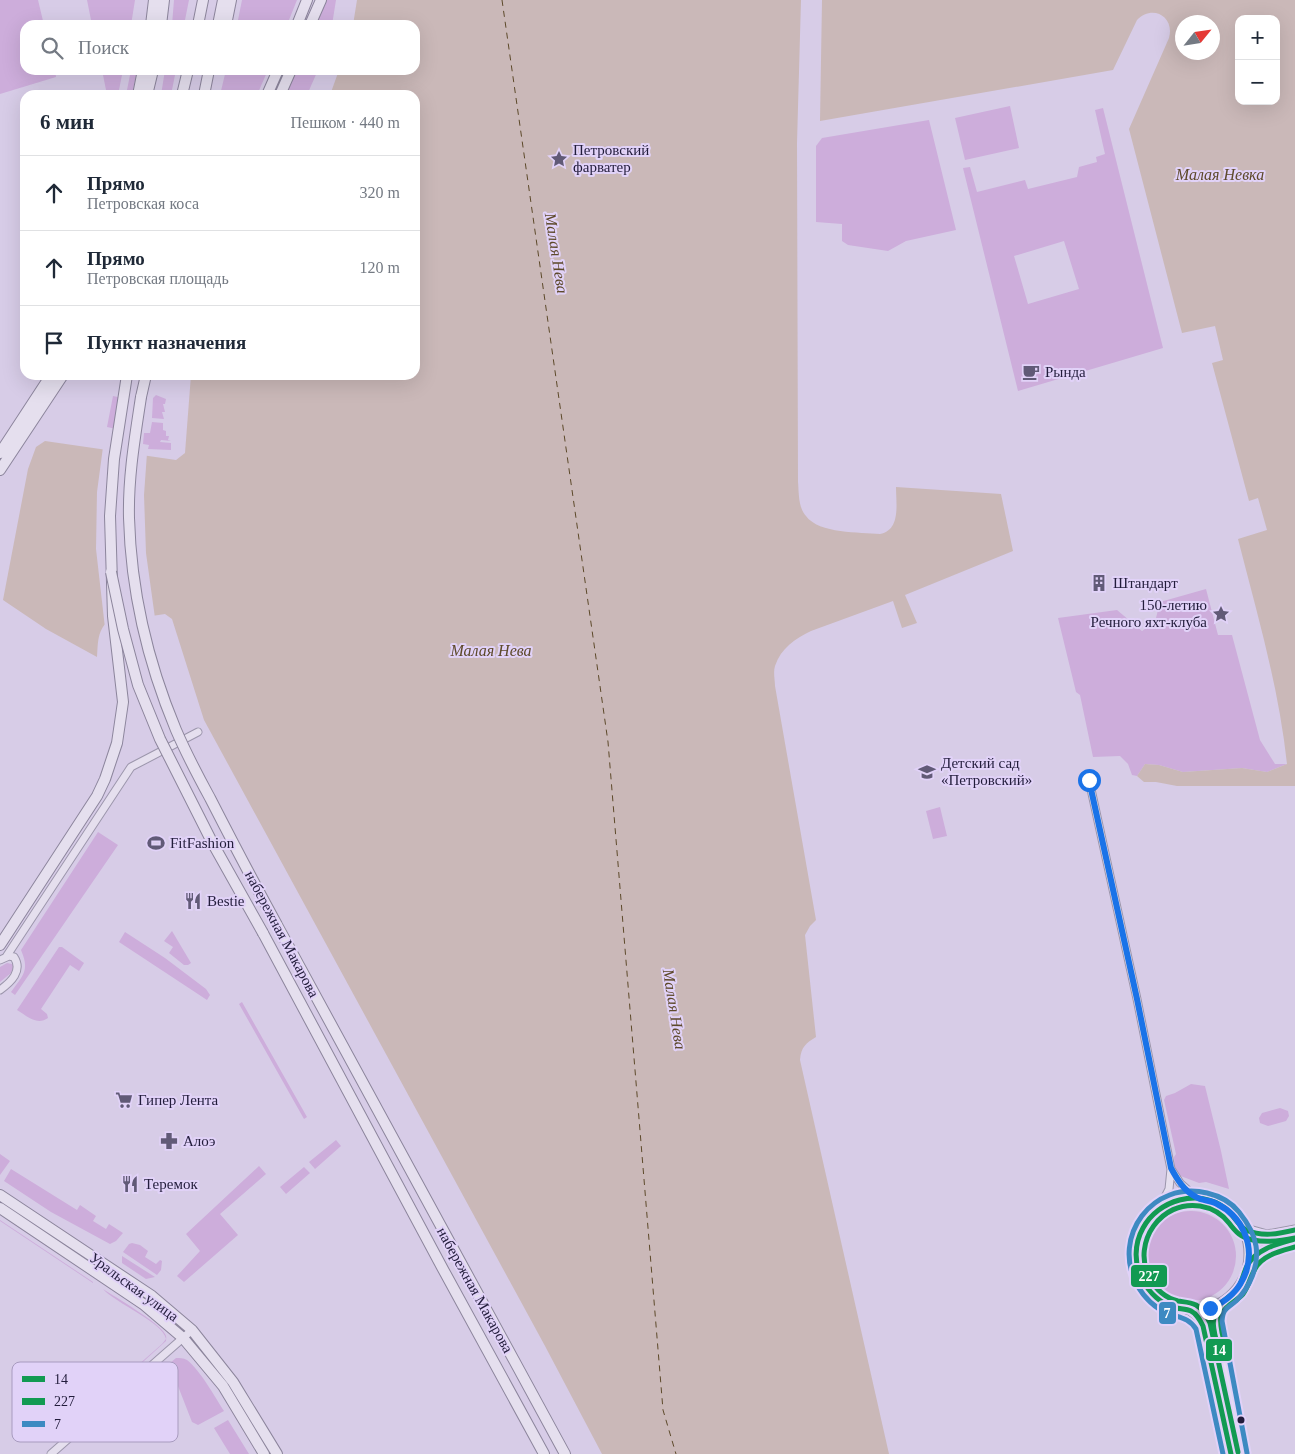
<!DOCTYPE html>
<html lang="ru">
<meta charset="utf-8">
<style>
:root{--surface:#fff;--page:#f6f6f7;--text:#1f2937;--muted:#747a83;--line:#e0e1e3}
body{margin:0;font-family:Georgia,serif;background:var(--page);color:var(--text)}
.controls{position:absolute;right:15px;top:15px;display:grid;overflow:hidden;border-radius:10px;box-shadow:0 5px 20px #0002}
.controls button{width:45px;height:45px;display:grid;place-items:center;padding:0;border:0;border-bottom:1px solid var(--line);background:var(--surface);color:var(--text);font:25px sans-serif}
.compass{position:absolute;left:1175px;top:15px;width:45px;height:45px;border-radius:50%;background:var(--surface);box-shadow:0 5px 20px #0002;rotate:60deg}
.stop{position:absolute;width:15px;height:15px;margin:-11px;border:4px solid #1a73e8;border-radius:50%;background:#fff}
.stop.end{background:#1a73e8;border-color:#fff;box-shadow:0 1px 5px #0008}
.list{margin:0;padding:0;list-style:none}
h2{display:flex;justify-content:space-between;align-items:center;height:65px;margin:0;padding:0 20px;font-size:21px}
h2 small{font-size:16px;font-weight:400;color:var(--muted)}
.list li{display:grid;grid-template-columns:32px 1fr auto;gap:15px;align-items:center;box-sizing:border-box;height:75px;padding:0 20px;border-top:1px solid var(--line)}
.list b{display:block;font-size:19px;white-space:nowrap}
.list p{margin:0;font-size:16px;white-space:nowrap;color:var(--muted)}
.list em{font-size:16px;font-style:normal;color:var(--muted)}
.icon{flex:none;width:28px;height:28px;fill:none;stroke:currentColor;stroke-width:2;stroke-linecap:round;stroke-linejoin:round}
.map{position:relative;flex:none;width:1295px;height:1454px;overflow:hidden}
.search{position:absolute;background:var(--surface);box-shadow:0 5px 20px #0002;left:20px;top:20px;width:400px;height:55px;display:flex;align-items:center;gap:12px;box-sizing:border-box;padding:0 18px;border-radius:15px;color:var(--muted);font-size:19px}
.panel{position:absolute;background:var(--surface);box-shadow:0 5px 20px #0002;left:20px;top:90px;width:400px;height:290px;border-radius:15px}
.map>svg:first-child{display:block}
.green{fill:#cdaddb;fill-rule:evenodd}
.water{fill:#cab8b8;fill-rule:evenodd}
.pier{fill:#d7cce7}
.lines{fill:none;stroke-linecap:round;stroke-linejoin:round}
.ferry{stroke:#5d492a;stroke-width:1;stroke-dasharray:6 5;stroke-linecap:butt}
.minor-casing{stroke:#9c96ac;stroke-width:9}
.tertiary-casing{stroke:#9c96ac;stroke-width:11}
.secondary-casing{stroke:#8c859c;stroke-width:12}
.minor{stroke:#e5dfee;stroke-width:7}
.tertiary{stroke:#e5dfee;stroke-width:9}
.secondary{stroke:#e5dfee;stroke-width:10}
.secondary-bridge-casing{stroke:#8c859c;stroke-width:12;stroke-linecap:butt}
.secondary-bridge{stroke:#e5dfee;stroke-width:10}
.bus-1-casing{stroke:#e1d2f8;stroke-width:9}
.bus-2-casing{stroke:#e1d2f8;stroke-width:9}
.bus-3-casing{stroke:#e1d2f8;stroke-width:9}
.bus-1{stroke:#129a52;stroke-width:5}
.bus-2{stroke:#129a52;stroke-width:5}
.bus-3{stroke:#3d8ac2;stroke-width:5}
.route{stroke:#1a73e8;stroke-width:6}
.bus-dot{fill:#221c3b;stroke:#e1d2f8;stroke-width:2}
.labels{text-anchor:middle;stroke-width:4;stroke-linejoin:round;paint-order:stroke}
.poi-label{font-size:15px;fill:#221c3b;stroke:#e1d2f8;text-anchor:start}
.street-label{font-size:15px;fill:#221c3b;stroke:#e1d2f8}
.water-label{font-size:16px;font-style:italic;fill:#5d492a;stroke:#e1d2f8}
.key{fill:#e1d2f8;stroke:#a89bbf;stroke-width:1}
.key-label{font-size:14px;fill:#221c3b}
.line-badge{stroke:#e1d2f8;stroke-width:2}
.badge-label{font-size:14px;text-anchor:middle;font-weight:bold;fill:#fff}
</style>
<div class="map">
<svg width="1295" height="1454" viewBox="0 0 1295 1454">
<rect width="100%" height="100%" fill="#d7cce7"/>
<!-- green -->
<path class="green" d="M0,0H38L44,25H25V70H55L56,77L0,94Z
M87,0H135L131,25H92Z
M174,0H189L184,25H172Z
M242,0H297L287,25H237Z
M326,0H336L332,25H316Z
M102,70H123L118,95H107Z
M131,70H137L132,95H126Z
M165,70H176L171,95H161Z
M226,70H268L257,95H220Z
M296,70H318L307,95H285Z
M1010,106L1019,148L965,160L955,118Z
M1103,108L1163,348L1018,391L963,168L970,167L977,192L1025,180L1028,189L1077,177L1079,167L1097,162L1096,157L1105,154L1095,110ZM1064,241L1079,289L1028,304L1014,256Z
M929,120L956,230L906,241L888,251L848,245L842,241V224L816,222V146L822,138Z
M156,395L166,399L165,404H163L165,412H162L164,419L152,418L153,398Z
M113,396L127,399L121,430L107,427Z
M152,422L163,423V430L166,431V436H169L168,440L171,441L161,440L160,442L171,443V450L148,449L149,445L143,444L144,433H150Z
M1206,589L1218,635H1232L1260,740L1275,764H1287L1267,772L1242,768L1183,772L1159,765L1145,764L1137,776L1132,775L1128,764L1120,756L1093,757L1080,695L1076,692L1058,618L1117,610L1142,631L1155,622L1160,602Z
M940,807L947,836L933,839L926,811Z
M98,832L118,845L15,995L11,992C23,975 30,971 21,950Z
M172,931L191,963L188,965H184L169,953L173,947L164,941Z
M125,932L165,958L206,989L210,995L207,1000L119,942Z
M59,947H62L84,963L79,971L70,965L41,1009L47,1014L48,1018C37,1026 27,1016 17,1010Z
M7,963L12,964L14,967L11,973L0,982V967Z
M242,1002L307,1117L304,1119L239,1004Z
M1191,1084L1205,1086L1221,1151L1229,1189L1206,1182L1199,1183L1178,1175L1175,1171L1174,1157L1176,1154L1164,1100L1166,1096L1175,1093Z
M1280,1108L1288,1111L1289,1116L1286,1121L1268,1126L1260,1123L1259,1118L1262,1113Z
M336,1140L341,1146L315,1169L309,1162Z
M0,1154L10,1161L0,1175Z
M259,1166L266,1174L220,1214L238,1235L184,1282L177,1276L200,1251L186,1234Z
M304,1167L310,1173L286,1194L280,1187Z
M11,1169L77,1210L80,1205L96,1216L93,1221L106,1229L109,1224L123,1233L116,1241L110,1244L51,1212L4,1181Z
M1146 1256a45 45 0 1 1 90 0a45 45 0 1 1-90 0Z
M0,1220L93,1282V1283L0,1221Z
M132,1243L140,1245L148,1251L145,1257L156,1264L160,1260L162,1261L161,1270L157,1275L123,1252L129,1244Z
M122,1256L155,1277L146,1279L122,1263Z
M103,1289C115,1297 160,1323 165,1334C167,1337 166,1338 166,1341L122,1381L121,1380L162,1344L166,1339C163,1322 115,1303 103,1289Z
M176,1358C180,1358 183,1358 187,1360C200,1370 215,1397 224,1411L198,1425L192,1422L176,1381L172,1375L167,1372L151,1387L154,1393L150,1406L147,1407L132,1395Z
M228,1420L249,1454H230L214,1428Z"/>
<!-- water -->
<path class="water" d="M357,0H801L797,143L798,482C799,493 798,507 806,516C819,534 860,532 880,534C901,530 896,504 896,487L1001,494L1013,551L905,595L917,623L902,628L893,601L811,631C795,639 781,648 775,666C773,672 775,680 775,686L816,920L810,926L805,935L816,1037C806,1043 801,1047 800,1060L889,1454H602L545,1346L204,720L172,619L165,614L106,623C97,633 98,644 97,657L46,629L3,600L28,469L36,447L45,441L176,460L185,453L191,375H415V95H330L339,70H415V25H353Z
M822,0H1295V786H1177L1156,782H1144L1137,776L1145,764L1159,765L1183,772L1242,768L1267,772L1287,764C1279,688 1257,613 1238,539L1267,530L1258,498L1249,501L1212,363L1223,360L1215,326L1182,333L1129,129L1169,38C1175,16 1152,4 1137,20L1113,70L820,121ZM1239,19H1276V101H1239ZM1182,22H1212V52H1182Z"/>
<!-- pier -->
<path class="pier" d="M103,447L147,453L144,495L146,553L155,618L108,625L105,628L96,549L97,492Z"/>
<g class="lines">
<!-- ferry -->
<path class="ferry" d="M502,0L608,742L663,1410L676,1454"/>
<!-- minor casing -->
<g class="minor-casing">
<path id="minor" d="M1089,780L1137,999L1171,1169L1169,1189L1159,1209
M6,957L131,767L198,732
M0,960L9,956L14,957C23,971 11,982 0,990
M1171,1169L1180,1183L1197,1198
M51,1454L192,1330"/>
</g>
<!-- tertiary casing -->
<g class="tertiary-casing">
<path id="tertiary" d="M1137 1254a56 56 0 1 1 112 0a56 56 0 1 1-112 0Z
M1242,1228L1267,1235L1295,1230
M1248,1265C1265,1247 1271,1246 1295,1239
M1219,1304L1214,1314V1323L1240,1454
M1190,1310L1198,1317L1203,1326L1231,1454"/>
</g>
<!-- secondary casing -->
<g class="secondary-casing">
<path id="secondary" d="M151,25L154,0
M161,25L164,0
M198,25L203,0
M218,25L223,0
M226,25L231,0
M297,25L307,0
M310,25L321,0
M138,95L143,70
M147,95L153,70
M182,95L188,70
M204,95L209,70
M267,95L278,70
M280,95L291,70
M141,397L146,375
M0,453L51,375
M0,470L63,375
M277,925L565,1454
M263,933L444,1271L544,1454
M0,945L97,796L105,779L117,743L123,702L113,616L110,516L114,459L127,375
M0,1195L152,1296L192,1330L233,1382L277,1454
M0,1208L143,1304L183,1338L223,1386L264,1454"/>
</g>
<!-- minor -->
<use href="#minor" class="minor"/>
<!-- tertiary -->
<use href="#tertiary" class="tertiary"/>
<!-- secondary -->
<use href="#secondary" class="secondary"/>
<!-- secondary-bridge casing -->
<g class="secondary-bridge-casing">
<path id="secondary-bridge" d="M141,397C135,437 128,477 129,518C131,591 148,663 176,730C186,753 198,776 210,798C232,841 254,883 277,925
M111,572L123,629L138,685L160,739L212,842L263,933"/>
</g>
<!-- secondary-bridge -->
<use href="#secondary-bridge" class="secondary-bridge"/>
<!-- bus-1 casing -->
<g class="bus-1-casing">
<path id="bus-1" d="M1220,1353C1215,1336 1207,1316 1222,1302C1228,1297 1235,1293 1239,1286C1243,1279 1244,1271 1248,1264C1258,1248 1278,1244 1295,1239
M1231,1454L1203,1326C1200,1320 1197,1314 1191,1311C1187,1309 1181,1309 1176,1308C1162,1305 1149,1293 1142,1279C1134,1264 1134,1244 1143,1228C1158,1200 1198,1188 1225,1208C1233,1214 1238,1226 1246,1230C1262,1237 1279,1234 1295,1230"/>
</g>
<!-- bus-2 casing -->
<g class="bus-2-casing">
<path id="bus-2" d="M1227,1351C1224,1341 1219,1327 1221,1316C1224,1306 1237,1301 1243,1294C1249,1286 1250,1277 1255,1269C1262,1255 1281,1251 1295,1247
M1238,1452L1210,1323C1207,1316 1203,1309 1196,1305C1190,1302 1184,1302 1178,1301C1165,1298 1155,1288 1149,1277C1132,1242 1161,1200 1200,1206C1212,1208 1222,1214 1229,1223C1232,1227 1235,1231 1239,1234C1243,1237 1249,1239 1253,1240C1268,1243 1281,1241 1295,1238"/>
</g>
<!-- bus-3 casing -->
<g class="bus-3-casing">
<path id="bus-3" d="M1223,1454L1196,1329C1188,1317 1179,1318 1167,1313C1155,1308 1144,1297 1137,1285C1111,1236 1153,1180 1207,1193C1220,1196 1231,1202 1239,1212C1247,1222 1254,1233 1256,1246C1259,1266 1250,1287 1236,1301C1227,1309 1223,1308 1222,1321L1247,1453"/>
</g>
<!-- bus-1 -->
<use href="#bus-1" class="bus-1"/>
<!-- bus-2 -->
<use href="#bus-2" class="bus-2"/>
<!-- bus-3 -->
<use href="#bus-3" class="bus-3"/>
</g>
<g class="lines">
<!-- route -->
<path class="route" d="M1089,780L1137,999L1171,1168C1177,1179 1184,1191 1196,1197C1202,1201 1211,1200 1217,1204C1242,1216 1255,1245 1246,1272C1240,1289 1227,1302 1210,1308"/>
</g>
<!-- icons -->
<defs>
<g id="sight-bare" transform="scale(1.35)"><path d="M0-6L1.8-2.2L6-1.7L2.9 1.2L3.7 5.4L0 3.3L-3.7 5.4L-2.9 1.2L-6-1.7L-1.8-2.2Z" fill="#615a77" stroke="#e1d2f8" stroke-width="2.5" paint-order="stroke"/></g>
<g id="cafe-bare" transform="scale(1.35)"><path d="M-5.5-4.5H6V0H3Q3 3.5 0 3.5H-2.5Q-5.5 3.5-5.5 0ZM3-3.2v2h1.7v-2ZM-6 4.5H4V6H-6Z" fill="#615a77" stroke="#e1d2f8" stroke-width="2.5" paint-order="stroke"/></g>
<g id="building-bare" transform="scale(1.35)"><path d="M-4-6H4V6H1V3H-1V6H-4ZM-2.5-4.3h1.7v1.8h-1.7ZM.8-4.3h1.7v1.8H.8ZM-2.5-1h1.7V.8h-1.7ZM.8-1h1.7V.8H.8Z" fill="#615a77" stroke="#e1d2f8" stroke-width="2.5" paint-order="stroke"/></g>
<g id="school-bare" transform="scale(1.35)"><path d="M0-5L7-2L0 1L-7-2ZM-4 1L0 2.5L4 1V4Q0 6-4 4Z" fill="#615a77" stroke="#e1d2f8" stroke-width="2.5" paint-order="stroke"/></g>
<g id="stadium-bare" transform="scale(1.35)"><path d="M0-5a6.5 5 0 1 0 0 10a6.5 5 0 1 0 0-10ZM-3.5-1.8h7v3.6h-7Z" fill="#615a77" stroke="#e1d2f8" stroke-width="2.5" paint-order="stroke"/></g>
<g id="restaurant-bare" transform="scale(1.35)"><path d="M-5-6h1v4h1v-4h1v4h1v-4h1v5L-1.5 .5V6h-2V.5L-5-1ZM5-6V6H3V1.5H1.5Q1.5-4 5-6Z" fill="#615a77" stroke="#e1d2f8" stroke-width="2.5" paint-order="stroke"/></g>
<g id="supermarket-bare" transform="scale(1.35)"><path d="M-6-5.5h2.5l.6 2H6L4.5 2H-2.5L-4.4-4H-6ZM-1.5 3.2a1.3 1.3 0 1 0 .1 0ZM3 3.2a1.3 1.3 0 1 0 .1 0Z" fill="#615a77" stroke="#e1d2f8" stroke-width="2.5" paint-order="stroke"/></g>
<g id="pharmacy-bare" transform="scale(1.35)"><path d="M-2-6h4v4h4v4h-4v4h-4v-4h-4v-4h4Z" fill="#615a77" stroke="#e1d2f8" stroke-width="2.5" paint-order="stroke"/></g>
</defs>
<g fill-rule="evenodd">
<use href="#sight-bare" x="559" y="159"/>
<use href="#cafe-bare" x="1031" y="372"/>
<use href="#building-bare" x="1099" y="583"/>
<use href="#sight-bare" x="1221" y="614"/>
<use href="#school-bare" x="927" y="772"/>
<use href="#stadium-bare" x="156" y="843"/>
<use href="#restaurant-bare" x="193" y="901"/>
<use href="#supermarket-bare" x="124" y="1100"/>
<use href="#pharmacy-bare" x="169" y="1141"/>
<use href="#restaurant-bare" x="130" y="1184"/>
</g>
<!-- markers -->
<circle class="bus-dot" cx="1241" cy="1420" r="4.5"/>
<g class="labels">
<!-- poi labels -->
<g class="poi-label">
<text x="573" y="155">Петровский<tspan x="573" dy="17">фарватер</tspan></text>
<text x="1045" y="377">Рында</text>
<text x="1113" y="588">Штандарт</text>
<text x="1207" y="610" text-anchor="end">150-летию<tspan x="1207" dy="17">Речного яхт-клуба</tspan></text>
<text x="941" y="768">Детский сад<tspan x="941" dy="17">«Петровский»</tspan></text>
<text x="170" y="848">FitFashion</text>
<text x="207" y="906">Bestie</text>
<text x="138" y="1105">Гипер Лента</text>
<text x="183" y="1146">Алоэ</text>
<text x="144" y="1189">Теремок</text>
</g>
<!-- street labels -->
<g class="street-label">
<text transform="translate(282 934) rotate(62)" y="5">набережная Макарова</text>
<text transform="translate(134 1287) rotate(36)" y="5">Уральская улица</text>
<text transform="translate(475 1290) rotate(61)" y="5">набережная Макарова</text>
</g>
<!-- water labels -->
<g class="water-label">
<text x="1220" y="180">Малая Невка</text>
<text transform="translate(557 253) rotate(81)" y="6">Малая Нева</text>
<text x="491" y="656">Малая Нева</text>
<text transform="translate(675 1009) rotate(81)" y="6">Малая Нева</text>
</g>
</g>
<!-- legend -->
<rect x="12" y="1362" width="166" height="80" rx="8" class="key"/>
<rect x="22" y="1376" width="23" height="6" fill="#129a52"/>
<rect x="22" y="1398" width="23" height="7" fill="#129a52"/>
<rect x="22" y="1421" width="23" height="6" fill="#3d8ac2"/>
<g class="key-label">
<text x="54" y="1384">14</text>
<text x="54" y="1406">227</text>
<text x="54" y="1429">7</text>
</g>
<g class="line-badge">
<rect x="1130" y="1264" width="38" height="24" rx="5" fill="#129a52"/>
<rect x="1158" y="1301" width="19" height="24" rx="5" fill="#3d8ac2"/>
<rect x="1205" y="1338" width="28" height="24" rx="5" fill="#129a52"/>
</g>
<g class="badge-label">
<text x="1149" y="1281">227</text>
<text x="1167" y="1318">7</text>
<text x="1219" y="1355">14</text>
</g>
</svg>
<div class="controls">
<button>+</button>
<button>−</button>
</div>
<svg class="compass" viewBox="-18 -18 36 36"><path d="M0-13l5 13h-10z" fill="#e53935"/><path d="M0 13l5-13h-10z" fill="#747a83"/></svg>
<div class="stop" style="left:1089px;top:780px"></div>
<div class="stop end" style="left:1210px;top:1308px"></div>
<div class="search"><svg class="icon" aria-label="search" viewBox="0 0 24 24"><circle cx="10" cy="10" r="6"/><path d="M15 15l6 6"/></svg>Поиск</div>
<section class="panel">
<h2>6 мин<small>Пешком · 440 m</small></h2>
<ul class="list">
<li><svg class="icon" aria-label="ahead" viewBox="0 0 24 24"><path d="M12 20V5M6 11l6-6 6 6"/></svg><div><b>Прямо</b><p>Петровская коса</p></div><em>320 m</em></li>
<li><svg class="icon" aria-label="ahead" viewBox="0 0 24 24"><path d="M12 20V5M6 11l6-6 6 6"/></svg><div><b>Прямо</b><p>Петровская площадь</p></div><em>120 m</em></li>
<li><svg class="icon" aria-label="arrive" viewBox="0 0 24 24"><path d="M6 21V4h12l-3 4 3 4H6"/></svg><div><b>Пункт назначения</b></div></li>
</ul>
</section>
</div>
